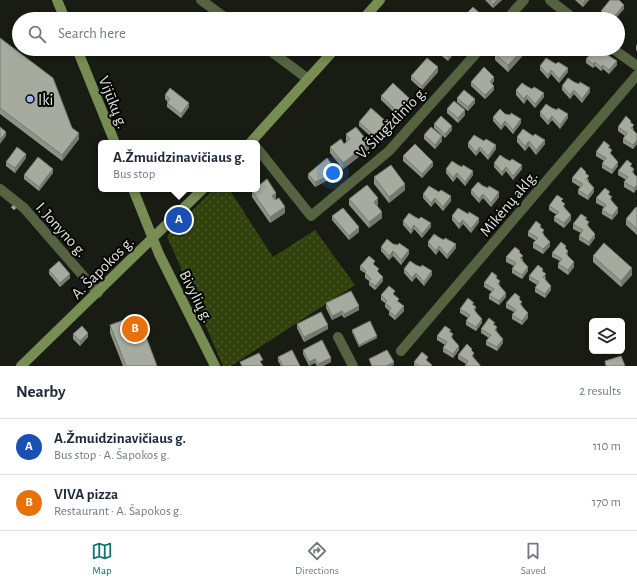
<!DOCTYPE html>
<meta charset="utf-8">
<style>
:root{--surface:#fff;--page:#f2f2f3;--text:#1f2937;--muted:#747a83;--line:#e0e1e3;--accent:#0f766e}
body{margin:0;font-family:"Alegreya Sans",sans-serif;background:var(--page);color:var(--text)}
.controls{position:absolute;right:12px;bottom:12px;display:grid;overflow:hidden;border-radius:6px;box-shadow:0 2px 6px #0003}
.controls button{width:36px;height:36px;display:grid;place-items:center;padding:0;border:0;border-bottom:1px solid var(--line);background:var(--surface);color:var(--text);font:20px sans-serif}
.you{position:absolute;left:333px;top:173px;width:14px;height:14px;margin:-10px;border:3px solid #fff;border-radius:50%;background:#1a73e8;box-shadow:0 0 0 6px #1a73e833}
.badge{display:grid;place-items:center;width:26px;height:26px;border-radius:50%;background:var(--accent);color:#fff;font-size:13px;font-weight:700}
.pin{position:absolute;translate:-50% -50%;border:2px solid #fff;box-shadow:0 1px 4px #0006}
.popup{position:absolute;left:98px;top:140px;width:162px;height:52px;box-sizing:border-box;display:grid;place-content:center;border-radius:6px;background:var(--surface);filter:drop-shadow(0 1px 3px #0005);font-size:13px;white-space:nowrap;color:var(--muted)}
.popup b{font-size:15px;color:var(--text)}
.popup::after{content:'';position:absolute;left:50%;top:100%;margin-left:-8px;border:8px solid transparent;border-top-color:var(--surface)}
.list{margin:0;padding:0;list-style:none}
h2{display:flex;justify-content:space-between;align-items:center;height:52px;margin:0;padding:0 16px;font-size:17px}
h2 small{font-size:13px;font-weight:400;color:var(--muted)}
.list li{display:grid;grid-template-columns:26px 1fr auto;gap:12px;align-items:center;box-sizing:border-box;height:56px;padding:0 16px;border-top:1px solid var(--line)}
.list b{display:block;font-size:15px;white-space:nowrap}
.list p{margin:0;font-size:13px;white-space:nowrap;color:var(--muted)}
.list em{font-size:13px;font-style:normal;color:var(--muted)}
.icon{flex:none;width:22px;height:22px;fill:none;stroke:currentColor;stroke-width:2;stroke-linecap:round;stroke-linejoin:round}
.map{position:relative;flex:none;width:637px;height:366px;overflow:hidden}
.search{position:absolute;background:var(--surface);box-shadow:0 2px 6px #0003;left:12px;right:12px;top:12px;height:44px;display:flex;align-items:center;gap:10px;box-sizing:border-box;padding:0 14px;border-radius:22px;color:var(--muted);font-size:15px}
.sheet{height:164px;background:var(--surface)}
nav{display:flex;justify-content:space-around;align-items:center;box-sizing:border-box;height:56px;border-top:1px solid var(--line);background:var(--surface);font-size:11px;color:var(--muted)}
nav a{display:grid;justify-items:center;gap:2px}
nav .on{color:var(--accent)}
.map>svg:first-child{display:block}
.grass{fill:url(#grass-dots)}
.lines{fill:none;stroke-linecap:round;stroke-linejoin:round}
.street{stroke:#566340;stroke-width:10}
.secondary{stroke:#788d54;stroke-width:10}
.wall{fill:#8e9388}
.shaded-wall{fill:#74786f}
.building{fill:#a5ab9e;stroke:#74786f}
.poi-dot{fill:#a4b2fc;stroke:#050604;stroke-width:1.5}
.labels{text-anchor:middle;stroke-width:4;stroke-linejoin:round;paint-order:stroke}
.poi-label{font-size:16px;fill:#e3e6e0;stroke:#050604;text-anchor:start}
.street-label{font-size:16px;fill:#e3e6e0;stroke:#050604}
</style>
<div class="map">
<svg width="637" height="366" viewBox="0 0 637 366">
<defs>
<pattern id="grass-dots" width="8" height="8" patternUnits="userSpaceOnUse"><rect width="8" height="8" fill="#32420d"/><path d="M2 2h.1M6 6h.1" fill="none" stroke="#505d30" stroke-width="1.8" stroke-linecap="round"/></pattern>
</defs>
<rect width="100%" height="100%" fill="#191c13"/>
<!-- grass -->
<path class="grass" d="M214,189H229L273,257L315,230L355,285L231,366H223L167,236Z"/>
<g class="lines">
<!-- street -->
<path class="street" d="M201,0L227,19
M550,0L574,19
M507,19L524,0
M268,49L308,79
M613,49L637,66
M257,148L311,216L389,151L480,49
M0,189L24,208L98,293
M338,337L353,366
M401,351L637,75"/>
<!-- secondary -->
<path class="secondary" d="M57,0L65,19
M363,19L380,0
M77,49L115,143
M250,143L335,49
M133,189L159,254L215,366
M21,366L203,189"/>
</g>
<!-- wall -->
<path class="wall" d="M485,0H502L493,8Z
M575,0H589L583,7Z
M624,9L615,19H605L601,15V11Z
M0,38L72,128L79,139L62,161L0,114Z
M637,39V51L636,50V46L637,44Z
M437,49H457L448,61L437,52Z
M526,49V52L508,72L495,60V54Z
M601,54L617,65L609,74L603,69L601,71L595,66L593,68L586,63V59Z
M556,64L568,72L559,83L551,74L548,79L540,70V66Z
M438,72L422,90L411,80V76Z
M494,81L492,84L494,90L485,99L471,86V82Z
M574,82L590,92L582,103L574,94L570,99L562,90V86Z
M528,87L544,97L535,108L527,99L524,104L516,95V90Z
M165,95L189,107L181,118L167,107V103L168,102L165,99Z
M381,96L411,105L399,117L381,100Z
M457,98L475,103L468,111L457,102Z
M552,108L568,118L560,129L552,120L548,125L540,116V112Z
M447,109L465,115L458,123L447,113Z
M505,114L521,123L513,134L505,125L501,130L493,121V117Z
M359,122L389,128L377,142L359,126Z
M631,123L634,130H633L637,134V144L633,149L623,143V139L625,136L618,131V127Z
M434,124L452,130L445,138L434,128Z
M346,134L369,149L343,169L330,153V147L344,144L347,142L346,141Z
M424,135L442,141L435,149L424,139Z
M517,137L545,144L536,155L529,146L525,151L517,142Z
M468,143L496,149L488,160L480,151L476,156L468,147Z
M596,152L612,155L618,166L612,174L602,168V164L604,161L596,156Z
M403,156L433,166L422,178L403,161Z
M26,158L15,173L6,166V162Z
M506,159L522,169L513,180L506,171L502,176L494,167V163Z
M458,165L473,175L465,186L457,177L453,182L446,173V169Z
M632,167L634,173V193L624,187V182L626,180L618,175V171Z
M334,171L326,181L315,187L308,178V174Z
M53,173L39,191L24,179V175Z
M586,174L589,181H588L594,192L588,200L578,194V190L580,187L572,182V178Z
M374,177L405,190L389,203L374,184Z
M483,186L499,197L491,207L483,198L479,203L471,194V190Z
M252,191L276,199L285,213L270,223L252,197Z
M423,194L451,201L443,211L435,202L431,207L423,198Z
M610,195L612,201L618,213L612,220L602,214V210L604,207L596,203V198Z
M349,199L378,205H377L382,218L369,228L349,205Z
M563,202L565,208V209L571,220L564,228L554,221V217L557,215L549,210V206Z
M637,208V235L626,225V219Z
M468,214L479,222L471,233L463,224L459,229L452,220V216Z
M332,216L359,232L349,240L332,220Z
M415,217L431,227L422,238L414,229L411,234L403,225V221Z
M587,221L589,227L595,238L589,246L579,240V236L581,233L573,229V224Z
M541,228L544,234L543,235L550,246L543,254L533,248V243L536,241L528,236V232Z
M440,238L456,248L447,259L439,250L436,255L428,246V242Z
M393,244L409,254L401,265L393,256L389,260L381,251V247Z
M566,249L568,255V256L574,267L568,275L558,268V264L560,261L552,257V253Z
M520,254L523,260H522L528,271L522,279L512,273V269L514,266L506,262V257Z
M593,256L632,275L621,287L593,262Z
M375,265L383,281L375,290L369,285V281L365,278V273L360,270V266Z
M416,265L432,275L424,286L416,277L412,282L404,273V269Z
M49,270L70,278L60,287L49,274Z
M543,272L546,278L545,279L551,290L545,298L535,292V288L537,285L529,280V276Z
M497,279L500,285V286L506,297L499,305L489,299V295L492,292L484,287V283Z
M381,295H395L404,311L395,320L389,315V311L385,307V303L381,300Z
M520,300L522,306L528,318L522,325L512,319V315L514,312L506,308V303Z
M326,303L359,310L344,318L342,315L332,320L326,308Z
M474,305L476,312L482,323L476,331L466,325V321L468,318L460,313V309Z
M297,324L328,329L304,342L297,328Z
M110,325L157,366H123L110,333Z
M495,325L497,332L503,343L497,351L486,345V341L489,338L481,333V329Z
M352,330L377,338L359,347L352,332Z
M451,332L453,339L459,350L453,358L443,352V348L445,345L437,340V336Z
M73,334L88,337L80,346L73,339Z
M303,350L331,362L323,366H317L315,363L309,366L303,354Z
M472,352L474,358L480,366L466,364L458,359V355Z
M278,357L300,366H281L278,361Z
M428,361L432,366H414V362Z"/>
<!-- shaded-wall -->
<path class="shaded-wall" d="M497,0H502L493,8V4Z
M585,0H589L583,7V3Z
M624,5V9L615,19H612Z
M454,49H457L448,61V57Z
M523,49H526V52L508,72V65Z
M617,61V65L609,74V70Z
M595,62V66L593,68V64Z
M603,65V69L601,71V67Z
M438,67V72L422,90V86Z
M568,68V72L559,83V79Z
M551,70V74L548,79V75Z
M494,77V81L490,86V82Z
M494,86V90L485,99V95Z
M590,88V92L582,103V99Z
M574,90V94L570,99V95Z
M544,93V97L535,108V104Z
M527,95V99L524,104V99Z
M475,99V103L468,111V107Z
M411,100V105L399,117V113Z
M189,103V107L181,118V114Z
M465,110V115L458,123V118Z
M568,114V118L560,129V125Z
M552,116V120L548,125V121Z
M521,119V123L513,134V130Z
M505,121V125L501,130V126Z
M389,124V128L377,142V138Z
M452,126V130L445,138V134Z
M6,132V136L0,144V140Z
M79,133V139L62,161V155Z
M442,136V141L435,149V145Z
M545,140V144L536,155V150Z
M637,140V144L633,149V145Z
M529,141V146L525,151V146Z
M369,143V149L343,169V163Z
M496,145V149L488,160V156Z
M480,147V151L476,156V152Z
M26,154V158L15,173V168Z
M433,162V166L422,178V174Z
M618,162V166L612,174V170Z
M522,165V169L513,180V176Z
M334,167V171L326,181L315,187V182Z
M506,167V171L502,176V172Z
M53,169V173L39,191V187Z
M473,171V175L465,186V182Z
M457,173V177L453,182V178Z
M405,184V190L389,203V197Z
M637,185V189L634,193V188Z
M594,188V192L588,200V196Z
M499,192V197L491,207V203Z
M276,193V199L272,202V196Z
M483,194V198L479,203V199Z
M451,196V201L443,211V207Z
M378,198V205L374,208V202Z
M435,198V202L431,207V203Z
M285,207V213L270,223V217Z
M618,208V213L612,220V216Z
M382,212V218L369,228V222Z
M571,215V220L564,228V223Z
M479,218V222L471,233V229Z
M463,220V224L459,229V224Z
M431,223V227L422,238V234Z
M414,225V229L411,234V230Z
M359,227V232L349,240V236Z
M595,234V238L589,246V242Z
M550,242V246L543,254V249Z
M456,244V248L447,259V255Z
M439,246V250L436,255V251Z
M409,250V254L401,265V260Z
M393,251V256L389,260V256Z
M574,262V267L568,275V270Z
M528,267V271L522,279V275Z
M632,268V275L621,287V281Z
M432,271V275L424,286V282Z
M416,273V277L412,282V278Z
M70,274V278L60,287V283Z
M383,277V281L375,290V286Z
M551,286V290L545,298V294Z
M506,293V297L499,305V301Z
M359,306V310L344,318V314Z
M404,306V311L395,320V316Z
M342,311V315L332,320V316Z
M528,313V318L522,325V321Z
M482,319V323L476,331V327Z
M328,325V329L304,342V337Z
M88,333V337L80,346V341Z
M377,336V338L359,347V345Z
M503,339V343L497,351V347Z
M459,346V350L453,358V354Z
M331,358V362L323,366H318V364Z
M315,359V363L309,366V362Z
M394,362V365L391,366H386Z"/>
<!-- building -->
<path class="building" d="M489,0H497L493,4Z
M580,0H585L583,3Z
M610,0H619L624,5L612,19H610L601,11Z
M473,7L483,16L480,19H463L462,18Z
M535,13L542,19H529Z
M0,38L53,78L72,128L79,133L62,155L0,108Z
M439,49H454L448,57Z
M499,49H523L508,65L495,54Z
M595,49L601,54L603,52L617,61L609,70L603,65L601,67L595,62L593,64L586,59Z
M427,58L438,67L422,86L411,76Z
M546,58L556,64L558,62L568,68L559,79L551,70L548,75L540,66Z
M484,67L494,77L490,82L494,86L485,95L471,82Z
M568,78L574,82L579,84L580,82L590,88L582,99L574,90L570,95L562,86Z
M393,83L411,100L399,113L381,96Z
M522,83L528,87L532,89L534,87L544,93L535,104L527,95L524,99L516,90Z
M170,88L189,103L181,114L167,103L170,99L165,95Z
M464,90L475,99L468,107L457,98Z
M454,101L465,110L458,118L447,109Z
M546,104L552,108L557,110L558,108L568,114L560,125L552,116L548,121L540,112Z
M371,108L389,124L377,138L359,122Z
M500,109L505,114L510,115L511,113L521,119L513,130L505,121L501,126L493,117Z
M441,116L452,126L445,134L434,124Z
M626,116L631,121L630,122L634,125L631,128L637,134V140L633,145L623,139L627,133L618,127Z
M0,127L6,132L0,140Z
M356,127L369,143L343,163L330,147L341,139L344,144L350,139L346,134Z
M431,127L442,136L435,145L424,135Z
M523,129L533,136L535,134L545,140L536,150L529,141L525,146L517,137Z
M474,135L484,141L486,139L496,145L488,156L480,147L476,152L468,143Z
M604,141L610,146L608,147L612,150L610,153L618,162L612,170L602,164L606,158L596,152Z
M415,144L433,162L422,174L403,156Z
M17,147L26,154L15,168L6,162Z
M500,155L506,159L510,161L512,159L522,165L513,176L506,167L502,172L494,163Z
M38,157L53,169L39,187L24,175Z
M327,158L334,167L326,177L315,182L308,174Z
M627,160L632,164L630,166L634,169L632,172L637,177V185L634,188L624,182L628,177L618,171Z
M452,161L458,165L462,167L463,165L473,171L465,182L457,173L453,178L446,169Z
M391,165L405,184L389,197L374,177Z
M581,167L586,172L585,173L589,176L586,179L594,188L588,196L578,190L583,184L572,178Z
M267,179L276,193L272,196L275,200L279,198L285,207L270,217L252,191L254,189H257V187Z
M478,182L483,186L488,188L489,186L499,192L491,203L483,194L479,199L471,190Z
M367,185L378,198L374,202L382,212L369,222L349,199Z
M429,186L439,192L441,190L451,196L443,207L435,198L431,203L423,194Z
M605,188L610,192L608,194L612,197L610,199L618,208L612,216L602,210L606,205L596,198Z
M557,195L563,199L561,201L565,204L563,206L571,215L564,223L554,217L559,212L549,206Z
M14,205L16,208L14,210L11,207Z
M636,207L637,208V229L626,219Z
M343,208L359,227L349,236L332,216Z
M458,208L468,214L469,212L479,218L471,229L463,220L459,224L452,216Z
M409,213L415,217L419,219L421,217L431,223L422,234L414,225L411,230L403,221Z
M581,214L587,218L585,219L589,222L587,225L595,234L589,242L579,236L583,230L573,224Z
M536,221L541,225L540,227L544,230L542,233L550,242L543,249L533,243L538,238L528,232Z
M434,234L440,238L444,240L445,238L456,244L447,255L439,246L436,251L428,242Z
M387,239L393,244L398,245L399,243L409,250L401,260L393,251L389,256L381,247Z
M561,242L566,246L565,248L568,251L566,254L574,262L568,270L558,264L562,259L552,253Z
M604,243L632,268L621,281L593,256Z
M515,247L520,251L519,252L523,256L520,258L528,267L522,275L512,269L516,263L506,257Z
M369,256L375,261L373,264L379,269L377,271L383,277L375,286L369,281L371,279L365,273L366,271L360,266Z
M59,261L70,274L60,283L49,270Z
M410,261L416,265L421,267L422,265L432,271L424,282L416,273L412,278L404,269Z
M538,265L543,269L542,271L546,274L543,277L551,286L545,294L535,288L539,282L529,276Z
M492,272L497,276L496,278L500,281L498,284L506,293L499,301L489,295L494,289L484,283Z
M389,286L395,291L393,294L399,299L397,301L404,306L395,316L389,311L391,308L385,303L387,301L381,295Z
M351,291L359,306L344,314L342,311L332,316L326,303Z
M515,293L520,297L519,299L522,302L520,304L528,313L522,321L512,315L516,310L506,303Z
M468,298L474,303L472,304L476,307L474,310L482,319L476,327L466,321L470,315L460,309Z
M321,312L328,325L304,337L297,324Z
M138,315L157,366H126L110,325Z
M489,318L495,323L493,324L497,327L495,330L503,339L497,347L486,341L491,335L481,329Z
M370,321L377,336L359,345L352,330Z
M82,326L88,333L80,341L73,334Z
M445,326L451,330L449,331L453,334L451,337L459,346L453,354L443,348L447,342L437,336Z
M322,340L331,358L318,364L315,359L309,362L303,350Z
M467,344L472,349L471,350L474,353L472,356L480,365V366H465L468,361L458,355Z
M292,350L300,366H283L278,357Z
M387,350L394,362L386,366H372L369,359Z
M422,352L428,357L426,360L432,365L431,366H419L414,362Z
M259,353L263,360L260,361L263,366H242L240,362Z
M621,356L625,366H606L605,361Z"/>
<!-- markers -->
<circle class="poi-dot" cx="30" cy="99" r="4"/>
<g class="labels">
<!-- poi labels -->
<g class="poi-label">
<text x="38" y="105">Iki</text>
</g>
<!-- street labels -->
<g class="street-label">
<text transform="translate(114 102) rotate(68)" y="6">Vijūkų g.</text>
<text transform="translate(391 122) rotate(-46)" y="6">V. Šiugždinio g.</text>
<text transform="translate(508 203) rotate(-50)" y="6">Mikėnų aklg.</text>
<text transform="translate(62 229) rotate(48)" y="6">I. Jonyno g.</text>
<text transform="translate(102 267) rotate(-45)" y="6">A. Šapokos g.</text>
<text transform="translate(197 296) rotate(63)" y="6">Bivylių g.</text>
</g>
</g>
</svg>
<div class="controls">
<button><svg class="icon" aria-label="layers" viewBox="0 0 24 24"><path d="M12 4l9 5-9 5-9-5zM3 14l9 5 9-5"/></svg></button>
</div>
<div class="you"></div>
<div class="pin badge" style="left:179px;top:220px;background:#1a4fb4">A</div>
<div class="popup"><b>A.Žmuidzinavičiaus g.</b>Bus stop</div>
<div class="pin badge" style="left:135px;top:329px;background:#e8710a">B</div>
<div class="search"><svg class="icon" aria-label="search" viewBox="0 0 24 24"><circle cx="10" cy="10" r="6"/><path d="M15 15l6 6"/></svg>Search here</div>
</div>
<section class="sheet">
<h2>Nearby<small>2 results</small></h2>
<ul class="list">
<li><span class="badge" style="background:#1a4fb4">A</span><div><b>A.Žmuidzinavičiaus g.</b><p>Bus stop · A. Šapokos g.</p></div><em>110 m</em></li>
<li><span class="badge" style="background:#e8710a">B</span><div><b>VIVA pizza</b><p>Restaurant · A. Šapokos g.</p></div><em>170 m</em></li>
</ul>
</section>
<nav>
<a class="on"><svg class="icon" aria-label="map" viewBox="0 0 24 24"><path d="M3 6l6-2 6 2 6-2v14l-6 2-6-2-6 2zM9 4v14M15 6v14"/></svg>Map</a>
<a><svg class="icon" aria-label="directions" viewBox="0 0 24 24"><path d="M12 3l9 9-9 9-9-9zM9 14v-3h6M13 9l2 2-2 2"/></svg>Directions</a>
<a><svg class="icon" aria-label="saved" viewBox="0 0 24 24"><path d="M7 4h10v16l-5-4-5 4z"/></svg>Saved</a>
</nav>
